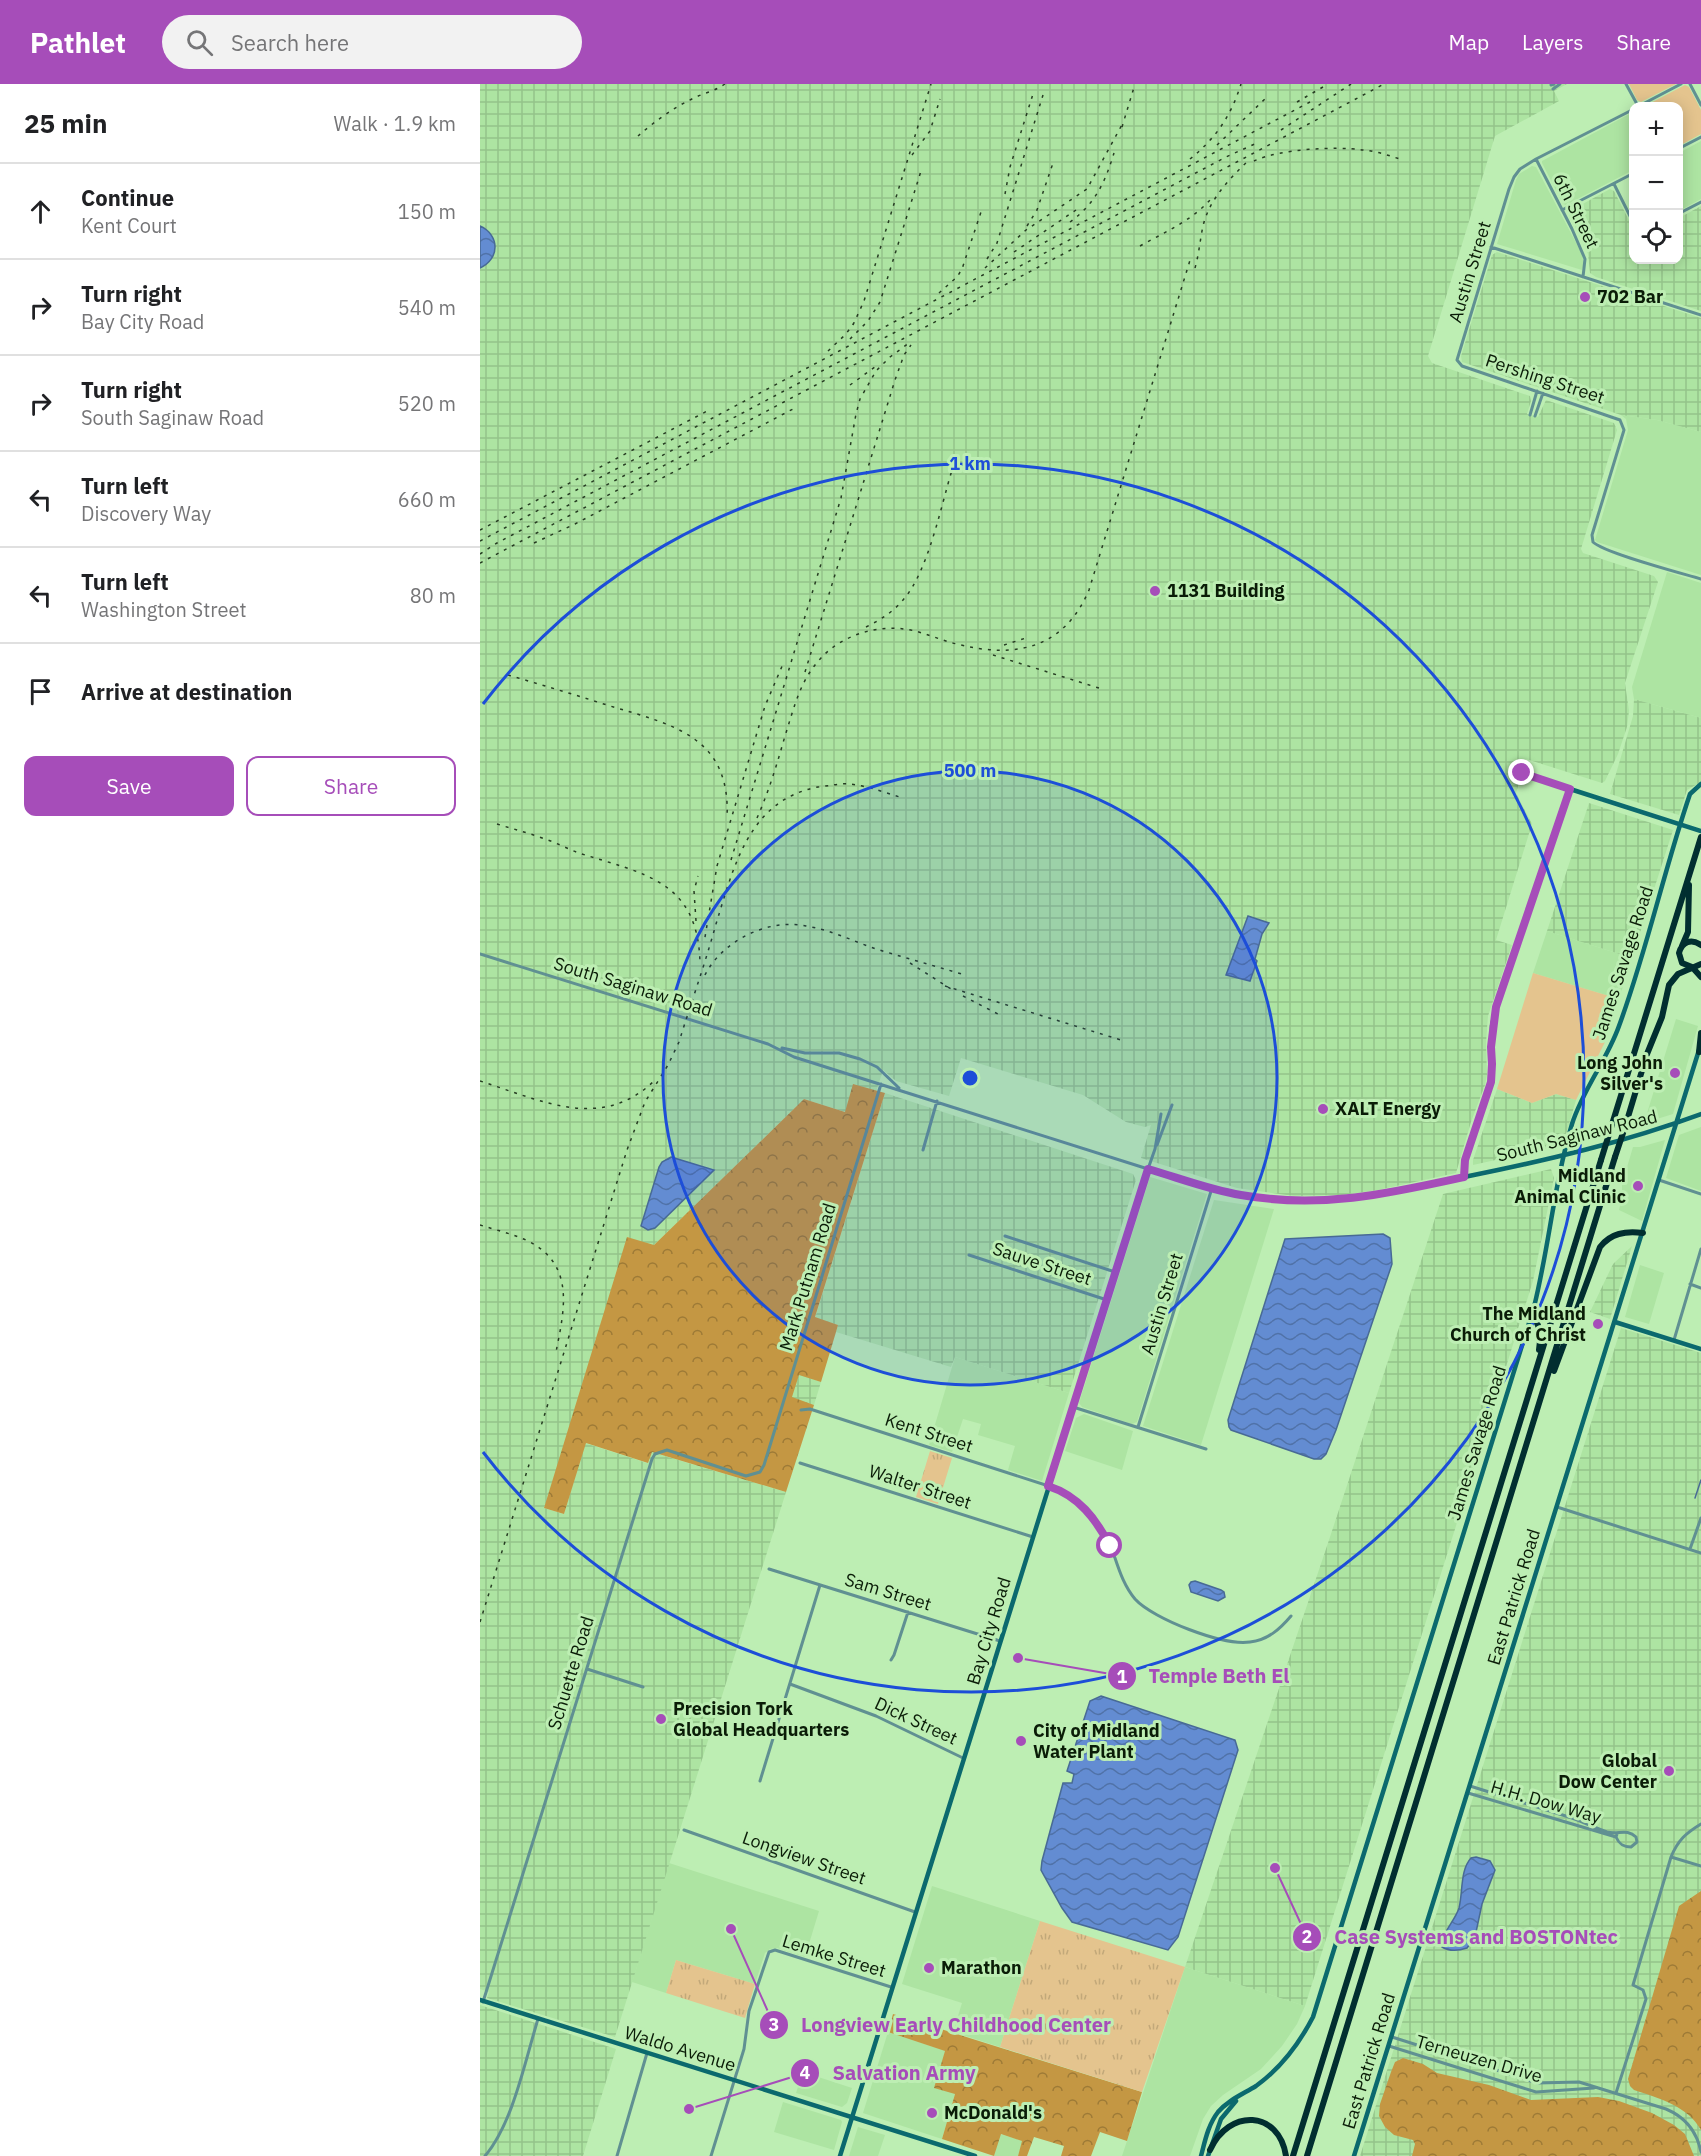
<!DOCTYPE html>
<meta charset="utf-8">
<style>
:root{--surface:#fff;--page:#f2f2f2;--text:#202124;--muted:#757577;--line:#e0e0e0;--accent:#a64db9}
body{margin:0;font-family:"IBM Plex Sans",sans-serif;background:var(--page);color:var(--text)}
.controls{position:absolute;right:18px;top:18px;display:grid;overflow:hidden;border-radius:12px;box-shadow:0 3px 15px #0003}
.controls button{width:54px;height:54px;display:grid;place-items:center;padding:0;border:0;border-bottom:2px solid var(--line);background:var(--surface);color:var(--text);font:30px sans-serif}
.stop{position:absolute;width:18px;height:18px;margin:-14px;border:4px solid #a64db9;border-radius:50%;background:#fff}
.stop.end{background:#a64db9;border-color:#fff;box-shadow:0 2px 6px #0008}
.list{margin:0;padding:0;list-style:none}
h2{display:flex;justify-content:space-between;align-items:center;height:78px;margin:0;padding:0 24px;font-size:26px}
h2 small{font-size:20px;font-weight:400;color:var(--muted)}
.list li{display:grid;grid-template-columns:39px 1fr auto;gap:18px;align-items:center;box-sizing:border-box;height:96px;padding:0 24px;border-top:2px solid var(--line)}
.list b{display:block;font-size:22px;white-space:nowrap}
.list p{margin:0;font-size:20px;white-space:nowrap;color:var(--muted)}
.list em{font-size:20px;font-style:normal;color:var(--muted)}
.actions{display:flex;gap:12px;padding:18px 24px}
.actions a{flex:1;padding:14px 0;border:2px solid var(--accent);border-radius:12px;text-align:center;font-size:21px;color:var(--accent)}
.actions .main{background:var(--accent);color:#fff}
.icon{flex:none;width:33px;height:33px;fill:none;stroke:currentColor;stroke-width:2;stroke-linecap:round;stroke-linejoin:round}
.map{position:relative;flex:none;width:1221px;height:2072px;overflow:hidden}
header{display:flex;align-items:center;gap:36px;box-sizing:border-box;height:84px;padding:0 30px;background:var(--accent);color:#fff}
header strong{font-size:28px}
nav{display:flex;gap:33px;margin-inline-start:auto;font-size:21px}
.search{width:420px;height:54px;background:var(--page);display:flex;align-items:center;gap:15px;box-sizing:border-box;padding:0 21px;border-radius:33px;color:var(--muted);font-size:22px}
main{display:flex}
aside{flex:1;background:var(--surface)}
.map>svg:first-child{display:block}
.built{fill:#ade4a2}
.industrial{fill:url(#industrial-grid)}
.green{fill:#e4c48e}
.forest{fill:url(#forest-crowns)}
.park{fill:url(#park-tufts)}
.water{fill:url(#water-waves);stroke:#486a95;stroke-width:1.5}
.lines{fill:none;stroke-linecap:round;stroke-linejoin:round}
.stream{stroke:#486a95;stroke-width:1.5}
.street{stroke:#609092;stroke-width:3}
.secondary{stroke:#0b696e;stroke-width:4.5}
.highway{stroke:#012e30;stroke-width:6}
.rail{stroke:#263c22;stroke-width:1.5;stroke-dasharray:3 6;stroke-linecap:butt}
.highway-bridge{stroke:#012e30;stroke-width:6}
.route{stroke:#a64db9;stroke-width:8}
.ring{fill:none;stroke:#1d4ed8;stroke-width:3}
.poi-dot{fill:#a64db9;stroke:#bdeeb3;stroke-width:2}
.labels{text-anchor:middle;stroke-width:6;stroke-linejoin:round;paint-order:stroke}
.street-label{font-size:18px;fill:#0a1c07;stroke:#bdeeb3}
.poi-label{font-size:18px;font-weight:bold;fill:#0a1c07;stroke:#bdeeb3;text-anchor:start}
.centre{fill:#1d4ed8;stroke:#bdeeb3;stroke-width:3}
.ring-label{font-size:18px;text-anchor:middle;font-weight:bold;fill:#1d4ed8;stroke:#bdeeb3;stroke-width:6;stroke-linejoin:round;paint-order:stroke}
.leader{fill:none;stroke:#a64db9;stroke-width:2}
.callout-dot{fill:#a64db9;stroke:#bdeeb3;stroke-width:2}
.mark-label{font-size:18px;text-anchor:middle;font-weight:bold;fill:#fff}
.callout-label{font-size:20px;text-anchor:middle;font-weight:bold;fill:#a64db9;stroke:#bdeeb3;stroke-width:6;stroke-linejoin:round;paint-order:stroke}
</style>
<header>
<strong>Pathlet</strong>
<div class="search"><svg class="icon" aria-label="search" viewBox="0 0 24 24"><circle cx="10" cy="10" r="6"/><path d="M15 15l6 6"/></svg>Search here</div>
<nav><a>Map</a><a>Layers</a><a>Share</a></nav>
</header>
<main>
<aside>
<h2>25 min<small>Walk · 1.9 km</small></h2>
<ul class="list">
<li><svg class="icon" aria-label="ahead" viewBox="0 0 24 24"><path d="M12 20V5M6 11l6-6 6 6"/></svg><div><b>Continue</b><p>Kent Court</p></div><em>150 m</em></li>
<li><svg class="icon" aria-label="right" viewBox="0 0 24 24"><path d="M7 20v-9h11M14 6l5 5-5 5"/></svg><div><b>Turn right</b><p>Bay City Road</p></div><em>540 m</em></li>
<li><svg class="icon" aria-label="right" viewBox="0 0 24 24"><path d="M7 20v-9h11M14 6l5 5-5 5"/></svg><div><b>Turn right</b><p>South Saginaw Road</p></div><em>520 m</em></li>
<li><svg class="icon" aria-label="left" viewBox="0 0 24 24"><path d="M17 20v-9H6M10 6l-5 5 5 5"/></svg><div><b>Turn left</b><p>Discovery Way</p></div><em>660 m</em></li>
<li><svg class="icon" aria-label="left" viewBox="0 0 24 24"><path d="M17 20v-9H6M10 6l-5 5 5 5"/></svg><div><b>Turn left</b><p>Washington Street</p></div><em>80 m</em></li>
<li><svg class="icon" aria-label="arrive" viewBox="0 0 24 24"><path d="M6 21V4h12l-3 4 3 4H6"/></svg><div><b>Arrive at destination</b></div></li>
</ul>
<div class="actions"><a class="main">Save</a><a>Share</a></div>
</aside>
<div class="map">
<svg width="1221" height="2072" viewBox="0 0 1221 2072">
<defs>
<pattern id="industrial-grid" width="8" height="8" patternUnits="userSpaceOnUse" patternTransform="scale(1.5)"><rect width="8" height="8" fill="#ade4a2"/><path d="M0 4h8M4 0v8" fill="none" stroke="#94c38a"/></pattern>
<pattern id="forest-crowns" width="20" height="18" patternUnits="userSpaceOnUse" patternTransform="scale(1.5)"><rect width="20" height="18" fill="#c49743"/><path d="M2 6a3 3 0 1 1 6 0M12 15a3 3 0 1 1 6 0" fill="none" stroke="#9d7a36"/></pattern>
<pattern id="park-tufts" width="24" height="20" patternUnits="userSpaceOnUse" patternTransform="scale(1.5)"><rect width="24" height="20" fill="#e4c48e"/><path d="M3 7l-1-3M5 7V3M7 7l1-3M15 17l-1-3M17 17v-4M19 17l1-3" fill="none" stroke="#c2a879"/></pattern>
<pattern id="water-waves" width="16" height="10" patternUnits="userSpaceOnUse" patternTransform="scale(1.5)"><rect width="16" height="10" fill="#638cd2"/><path d="M0 5q4-4 8 0t8 0" fill="none" stroke="#5072a8"/></pattern>
</defs>
<rect width="100%" height="100%" fill="#bdeeb3"/>
<!-- built -->
<path class="built" d="M1153,28V86L1086,121L1083,120L1062,79V77Z
M1221,57V115L1199,127V69Z
M1052,82L1056,83L1102,170L1104,180L1102,186L1017,160L1036,96L1039,90Z
M1141,331L1177,336L1221,348V491L1117,458L1115,456L1148,346L1146,335Z
M1187,488L1221,499V634L1154,615L1152,603Z
M1067,847L1152,874L1139,915L1053,889Z
M1196,935L1218,942L1193,1030L1164,1039Z
M1221,1043V1107L1186,1094L1199,1051Z
M1185,1056L1162,1137L1139,1126L1142,1113V1100L1153,1063H1160Z
M670,1093L727,1110L657,1338L652,1340L602,1323L599,1319Z
M734,1116L794,1125L721,1361L663,1342Z
M1160,1181L1184,1189L1169,1240L1145,1233Z
M475,1273L589,1309L562,1397L528,1386L535,1362L498,1351L501,1340L483,1335L472,1368L449,1361Z
M604,1330L653,1347L642,1386L585,1367L596,1334Z
M189,1779L339,1827L325,1873L297,1864L290,1865L285,1869L275,1900L196,1876L186,1909L152,1898Z
M452,1802L560,1837L520,1963L473,1948L482,1919L422,1900Z
M705,1883L825,1922L817,1940L802,1962L781,1985L743,2011L731,2022L723,2035L710,2072H642Z
M408,1948L466,1967L475,2010L462,2055L383,2029Z
M323,1988L372,2004L367,2019L362,2023L316,2009Z
M303,2018L361,2036L362,2038L354,2066L294,2048Z
M378,2043L405,2051L398,2072H369Z
M520,2050L543,2057L538,2072H514Z"/>
<!-- industrial -->
<path class="industrial" d="M0,0H1087L1074,7L1079,17L1015,52L948,272L952,279L1050,312L1051,317L1047,330L1058,333L1066,316L1134,339L1137,346L1101,465L1103,469L1174,492L1178,498L1145,599L1149,627L1147,643L1138,670L1125,697L1122,699L1046,675L1036,709L1052,740L1016,856L1032,861L1008,932L1006,959L1007,991L1005,1001L991,1038L976,1089L898,1106L862,1111L814,1112L757,1104L661,1074L671,1041L665,1043L646,1038L603,1011L481,974L469,1012L416,997L403,986L396,1008L365,1028L324,1015L174,1161L64,1424L84,1430L105,1359L167,1379L171,1368L306,1408L135,1953L7,1914L9,1908L0,1905Z
M1130,105L1134,107L1153,144L1154,176H1198L1199,134L1221,122V227L1116,193L1110,189L1108,170L1088,128Z
M1017,168L1221,234V348L1177,336L1141,331L982,278L981,272L1012,171Z
M1154,615L1221,634V698L1207,706L1199,731L1130,710L1153,632Z
M1109,719L1193,746L1152,874L1067,847Z
M1017,1005L1052,1019L1076,1010L1096,1016L1083,1061L993,1081V1076Z
M405,1009L653,1090L656,1096L589,1309L475,1273L471,1283L356,1248L358,1241L335,1234Z
M1071,1085L1074,1094L1053,1197L825,1922L705,1883L849,1456L963,1110Z
M1152,1162L1130,1235L1110,1228L1133,1180Z
M1141,1244L1221,1269V2072H880Z
M319,1290L341,1298L334,1321L311,1314Z
M0,1921L136,1965L103,2072H0Z"/>
<!-- green -->
<path class="green" d="M1149,0H1196L1161,18L1157,16Z
M1205,1L1209,3L1221,26V50L1199,62L1198,22H1165Z
M1053,889L1139,915L1125,958L1096,1016L1076,1010L1052,1019L1017,1005Z"/>
<!-- forest -->
<path class="forest" d="M373,1000L405,1009L335,1233L358,1241L356,1248L341,1298L319,1291L312,1313L334,1321L306,1408L172,1368L168,1379L106,1359L84,1430L64,1424L147,1153L174,1161L324,1015L365,1028Z
M1221,1807V2046C1208,2022 1178,2014 1154,2006L1150,2002L1148,1995L1199,1822Z
M413,1930L662,2008L647,2057L620,2048L611,2072H581L584,2062L554,2053L547,2072H538L542,2057L521,2050L514,2072L462,2055L475,2010L454,2004L465,1967L408,1948Z
M923,1974L943,1980L957,1989L1009,2001L1051,2016L1118,2013L1139,2017L1172,2029L1194,2041L1205,2050L1214,2072H932L935,2060L933,2056L914,2051L905,2043L899,2032L900,2020L911,1988L915,1978Z"/>
<!-- park -->
<path class="park" d="M450,1367L472,1374L458,1420L436,1413Z
M560,1837L705,1883L662,2008L520,1963Z
M196,1876L275,1900L265,1934L186,1909Z"/>
<!-- water -->
<path class="water" d="M0,142C20,151 20,175 0,184Z
M768,832L789,839L782,850L775,875L777,877L770,897L746,891Z
M191,1073L234,1086L175,1144L168,1146L161,1142L179,1083L182,1078Z
M903,1150L910,1154L912,1180L856,1346L846,1370L841,1375H834L751,1346L749,1343L748,1336L805,1155Z
M715,1497L741,1506L744,1508L745,1513L738,1517L711,1508L709,1501L711,1498Z
M621,1612L755,1656L758,1666L698,1853L688,1866L592,1838L582,1824L561,1786L562,1777L583,1699H592L594,1690L587,1687L610,1617Z
M996,1773L1010,1777L1015,1786L1002,1820L995,1853L987,1864C978,1867 970,1868 962,1863C961,1849 975,1837 979,1824C983,1808 980,1786 991,1774Z"/>
<g class="lines">
<!-- stream -->
<path class="stream" d="M1215,1414L1221,1396"/>
<!-- street -->
<path class="street" d="M1146,0L1158,22
M1210,0L1221,21
M1071,1L1074,0
M1073,5L1080,0
M1159,22L1201,0
M1154,25L1056,75L1040,85L1034,93L1029,105L977,276L982,282L1140,336L1144,346L1112,451L1113,458C1124,469 1201,489 1221,495
M1198,65L1221,53
M1056,75L1092,145L1105,175L1103,193
M1134,100L1154,140
M1082,126L1154,89
M1198,130L1221,118
M1011,163L1221,231
M1050,331L1057,307
M1055,332L1063,309
M1042,689L1090,705
M0,870L288,960L314,973L668,1085L675,1065L681,1030
M302,964L325,969H359L380,975L397,983L419,1004
M677,1061L692,1021
M443,1066L457,1017
M1179,1096L1221,1110
M525,1152L635,1188
M489,1171L627,1216
M1210,1200L1221,1204
M1194,1256L1221,1165
M593,1323L726,1365
M321,1326L330,1325L578,1405C607,1420 623,1445 635,1474C640,1489 645,1503 655,1515C673,1535 743,1562 770,1558C788,1556 800,1545 811,1532
M658,1343L732,1104
M320,1379L553,1453
M1077,1423L1221,1469
M1210,1465L1221,1434
M289,1485L520,1557
M411,1576L414,1571L428,1528
M107,1585L163,1603
M310,1600L396,1632L483,1674
M280,1697L340,1501
M990,1702C1024,1713 1058,1723 1092,1734C1104,1738 1115,1744 1127,1748C1138,1751 1147,1744 1156,1753L1157,1758L1151,1763C1143,1763 1139,1760 1136,1753L1137,1750
M988,1709L1136,1753
M204,1746L435,1828
M1191,1773L1221,1782
M3,1918L172,1375L175,1370L187,1366L266,1392L280,1388L284,1381L401,1000
M912,1953L1057,1999L1099,1998L1186,2025C1205,2033 1217,2048 1221,2068
M909,1962L1056,2008L1114,2004
M1136,2009L1166,1915L1163,1906L1153,1901L1191,1773C1198,1756 1206,1749 1221,1740
M5,2072C33,2039 45,1977 58,1935
M137,2072L167,1969
M231,2072L264,1965L269,1927L289,1868L295,1866L411,1903"/>
<!-- secondary -->
<path class="secondary" d="M984,1093L985,1076L1011,998L1012,942L1016,923L1090,705L1221,747
M1135,1238L1221,1265
M0,1916L495,2072
M360,2072L668,1085C712,1098 755,1114 800,1116C866,1120 926,1106 989,1092C1068,1076 1145,1058 1221,1030
M721,2072C725,2057 728,2041 738,2028C748,2016 763,2010 776,2002C801,1984 819,1960 833,1933L1054,1223C1069,1163 1074,1100 1092,1040C1103,1005 1127,976 1139,942C1167,866 1184,786 1210,710L1221,700
M728,2072L741,2035L756,2017
M874,2072L1219,966"/>
<!-- highway -->
<path class="highway" d="M1221,861C1211,854 1202,858 1199,869L1202,879L1212,883L1221,893
M1202,862L1208,848L1209,801
M1219,968L1221,949
M1145,1043L1167,970L1182,933L1189,901L1198,890L1221,880
M1130,1047L1221,753
M1051,1230C1061,1241 1061,1252 1059,1266
M1074,1287L1120,1163C1131,1149 1145,1147 1163,1149
M730,2066C749,2024 799,2026 806,2072
M813,2072L1121,1076
M827,2072L1135,1073"/>
<!-- rail -->
<path class="rail" d="M817,18L843,3
M642,43L655,0
M801,46L871,0
M158,52C174,38 194,23 214,14C224,9 235,7 245,0
M737,61L787,13
M432,71L450,47L460,15
M710,75C736,54 751,32 761,0
M774,77C799,65 855,62 883,66C897,67 910,72 923,76
M525,110L530,83L553,10
M590,138C616,119 625,98 634,69
M547,142L557,126L573,79
M660,162C685,148 711,137 730,116
M534,168L596,126
M507,175L517,159L563,11
M505,184L546,146L607,105L644,37
M715,184C719,170 720,156 723,142C729,116 749,95 768,77
M459,209L477,193L482,185L501,128
M373,241L384,217L451,0
M370,255L388,237L400,218L441,87
M348,267L366,250L376,236
M370,301L395,283
M0,446L231,325
M0,457L830,18
M54,459L95,440L313,325
M0,470L17,459L746,73L779,58
M0,479L904,0
M386,543C400,536 413,528 423,516C448,488 461,422 472,386
M524,561L546,554
M513,571L622,605
M325,588L415,296L424,271L431,261
M28,591C62,601 96,611 130,622C194,641 251,653 247,734
M277,734C289,707 297,680 305,652C314,624 320,596 341,574C361,552 395,541 424,545C442,547 459,556 477,560C535,575 584,565 609,506L711,173
M17,740C33,745 49,749 65,755C77,759 88,765 99,769C164,790 218,796 220,879
M251,776L361,414L376,330L380,315L396,287L410,273L429,259
M216,837L214,807L218,792
M225,853L237,782L285,622L303,580
M430,879L471,905
M225,891C242,857 288,834 326,842C351,846 373,857 396,865C426,874 455,882 485,891
M465,902L641,956
M483,912L518,930
M0,997C60,1016 121,1048 174,997
M0,1141C16,1146 33,1150 48,1157C96,1181 84,1227 76,1268
M0,1538L147,1066L165,1018L188,981L199,958C211,919 225,880 236,840C254,782 269,716 338,703C349,702 360,699 370,700C388,702 406,709 423,714"/>
<!-- highway-bridge -->
<path class="highway-bridge" d="M1135,1073L1145,1043
M1121,1076L1130,1047"/>
</g>
<g class="lines">
<!-- route -->
<path class="route" d="M630,1462C616,1435 599,1412 568,1402L668,1085C699,1094 730,1106 761,1111C840,1125 907,1110 984,1093L985,1076L1011,998L1012,980L1011,963L1016,923L1090,705L1042,689"/>
</g>
<!-- distance rings -->
<circle cx="490" cy="994" r="307" fill="#1d4ed8" fill-opacity=".12"/>
<g class="ring">
<circle cx="490" cy="994" r="307"/>
<path d="M3 620A614 614 0 1 1 3 1368"/>
</g>
<!-- markers -->
<g class="poi-dot">
<circle cx="1105" cy="213" r="6"/>
<circle cx="675" cy="507" r="6"/>
<circle cx="1195" cy="989" r="6"/>
<circle cx="843" cy="1025" r="6"/>
<circle cx="1158" cy="1102" r="6"/>
<circle cx="1118" cy="1240" r="6"/>
<circle cx="181" cy="1635" r="6"/>
<circle cx="541" cy="1657" r="6"/>
<circle cx="1189" cy="1687" r="6"/>
<circle cx="449" cy="1884" r="6"/>
<circle cx="452" cy="2029" r="6"/>
</g>
<g class="labels">
<!-- street labels -->
<g class="street-label">
<text transform="translate(1096 127) rotate(64)" y="6">6th Street</text>
<text transform="translate(990 188) rotate(-73)" y="6">Austin Street</text>
<text transform="translate(1065 295) rotate(18)" y="6">Pershing Street</text>
<text transform="translate(1143 879) rotate(-72)" y="6">James Savage Road</text>
<text transform="translate(153 903) rotate(17)" y="6">South Saginaw Road</text>
<text transform="translate(1097 1052) rotate(-14)" y="6">South Saginaw Road</text>
<text transform="translate(562 1180) rotate(18)" y="6">Sauve Street</text>
<text transform="translate(328 1193) rotate(-73)" y="6">Mark Putnam Road</text>
<text transform="translate(682 1220) rotate(-73)" y="6">Austin Street</text>
<text transform="translate(449 1349) rotate(18)" y="6">Kent Street</text>
<text transform="translate(997 1359) rotate(-73)" y="6">James Savage Road</text>
<text transform="translate(440 1403) rotate(18)" y="6">Walter Street</text>
<text transform="translate(408 1508) rotate(17)" y="6">Sam Street</text>
<text transform="translate(1034 1513) rotate(-73)" y="6">East Patrick Road</text>
<text transform="translate(509 1547) rotate(-73)" y="6">Bay City Road</text>
<text transform="translate(91 1589) rotate(-73)" y="6">Schuette Road</text>
<text transform="translate(436 1637) rotate(25)" y="6">Dick Street</text>
<text transform="translate(1066 1718) rotate(16)" y="6">H.H. Dow Way</text>
<text transform="translate(324 1774) rotate(19)" y="6">Longview Street</text>
<text transform="translate(354 1872) rotate(17)" y="6">Lemke Street</text>
<text transform="translate(200 1965) rotate(17)" y="6">Waldo Avenue</text>
<text transform="translate(999 1975) rotate(16)" y="6">Terneuzen Drive</text>
<text transform="translate(889 1977) rotate(-73)" y="6">East Patrick Road</text>
</g>
<!-- poi labels -->
<g class="poi-label">
<text x="1117" y="219">702 Bar</text>
<text x="687" y="513">1131 Building</text>
<text x="1183" y="985" text-anchor="end">Long John<tspan x="1183" dy="21">Silver's</tspan></text>
<text x="855" y="1031">XALT Energy</text>
<text x="1146" y="1098" text-anchor="end">Midland<tspan x="1146" dy="21">Animal Clinic</tspan></text>
<text x="1106" y="1236" text-anchor="end">The Midland<tspan x="1106" dy="21">Church of Christ</tspan></text>
<text x="193" y="1631">Precision Tork<tspan x="193" dy="21">Global Headquarters</tspan></text>
<text x="553" y="1653">City of Midland<tspan x="553" dy="21">Water Plant</tspan></text>
<text x="1177" y="1683" text-anchor="end">Global<tspan x="1177" dy="21">Dow Center</tspan></text>
<text x="461" y="1890">Marathon</text>
<text x="464" y="2035">McDonald's</text>
</g>
</g>
<circle cx="490" cy="994" r="9" class="centre"/>
<g class="ring-label">
<text x="490" y="386">1 km</text>
<text x="490" y="693">500 m</text>
</g>
<!-- callouts -->
<path class="leader" d="M538 1574L642 1592M795 1784L827 1853M251 1845L294 1941M209 2025L325 1989"/>
<g class="callout-dot">
<circle cx="538" cy="1574" r="6"/>
<circle cx="795" cy="1784" r="6"/>
<circle cx="251" cy="1845" r="6"/>
<circle cx="209" cy="2025" r="6"/>
<circle cx="642" cy="1592" r="15"/>
<circle cx="827" cy="1853" r="15"/>
<circle cx="294" cy="1941" r="15"/>
<circle cx="325" cy="1989" r="15"/>
</g>
<g class="mark-label">
<text x="642" y="1599">1</text>
<text x="827" y="1859">2</text>
<text x="294" y="1947">3</text>
<text x="325" y="1995">4</text>
</g>
<g class="callout-label">
<text x="739" y="1599">Temple Beth El</text>
<text x="996" y="1860">Case Systems and BOSTONtec</text>
<text x="476" y="1948">Longview Early Childhood Center</text>
<text x="424" y="1996">Salvation Army</text>
</g>
</svg>
<div class="controls">
<button>+</button>
<button>−</button>
<button><svg class="icon" aria-label="locate" viewBox="0 0 24 24"><circle cx="12" cy="12" r="6"/><path d="M12 2v4M12 18v4M2 12h4M18 12h4"/></svg></button>
</div>
<div class="stop" style="left:630px;top:1462px"></div>
<div class="stop end" style="left:1042px;top:689px"></div>
</div>
</main>
